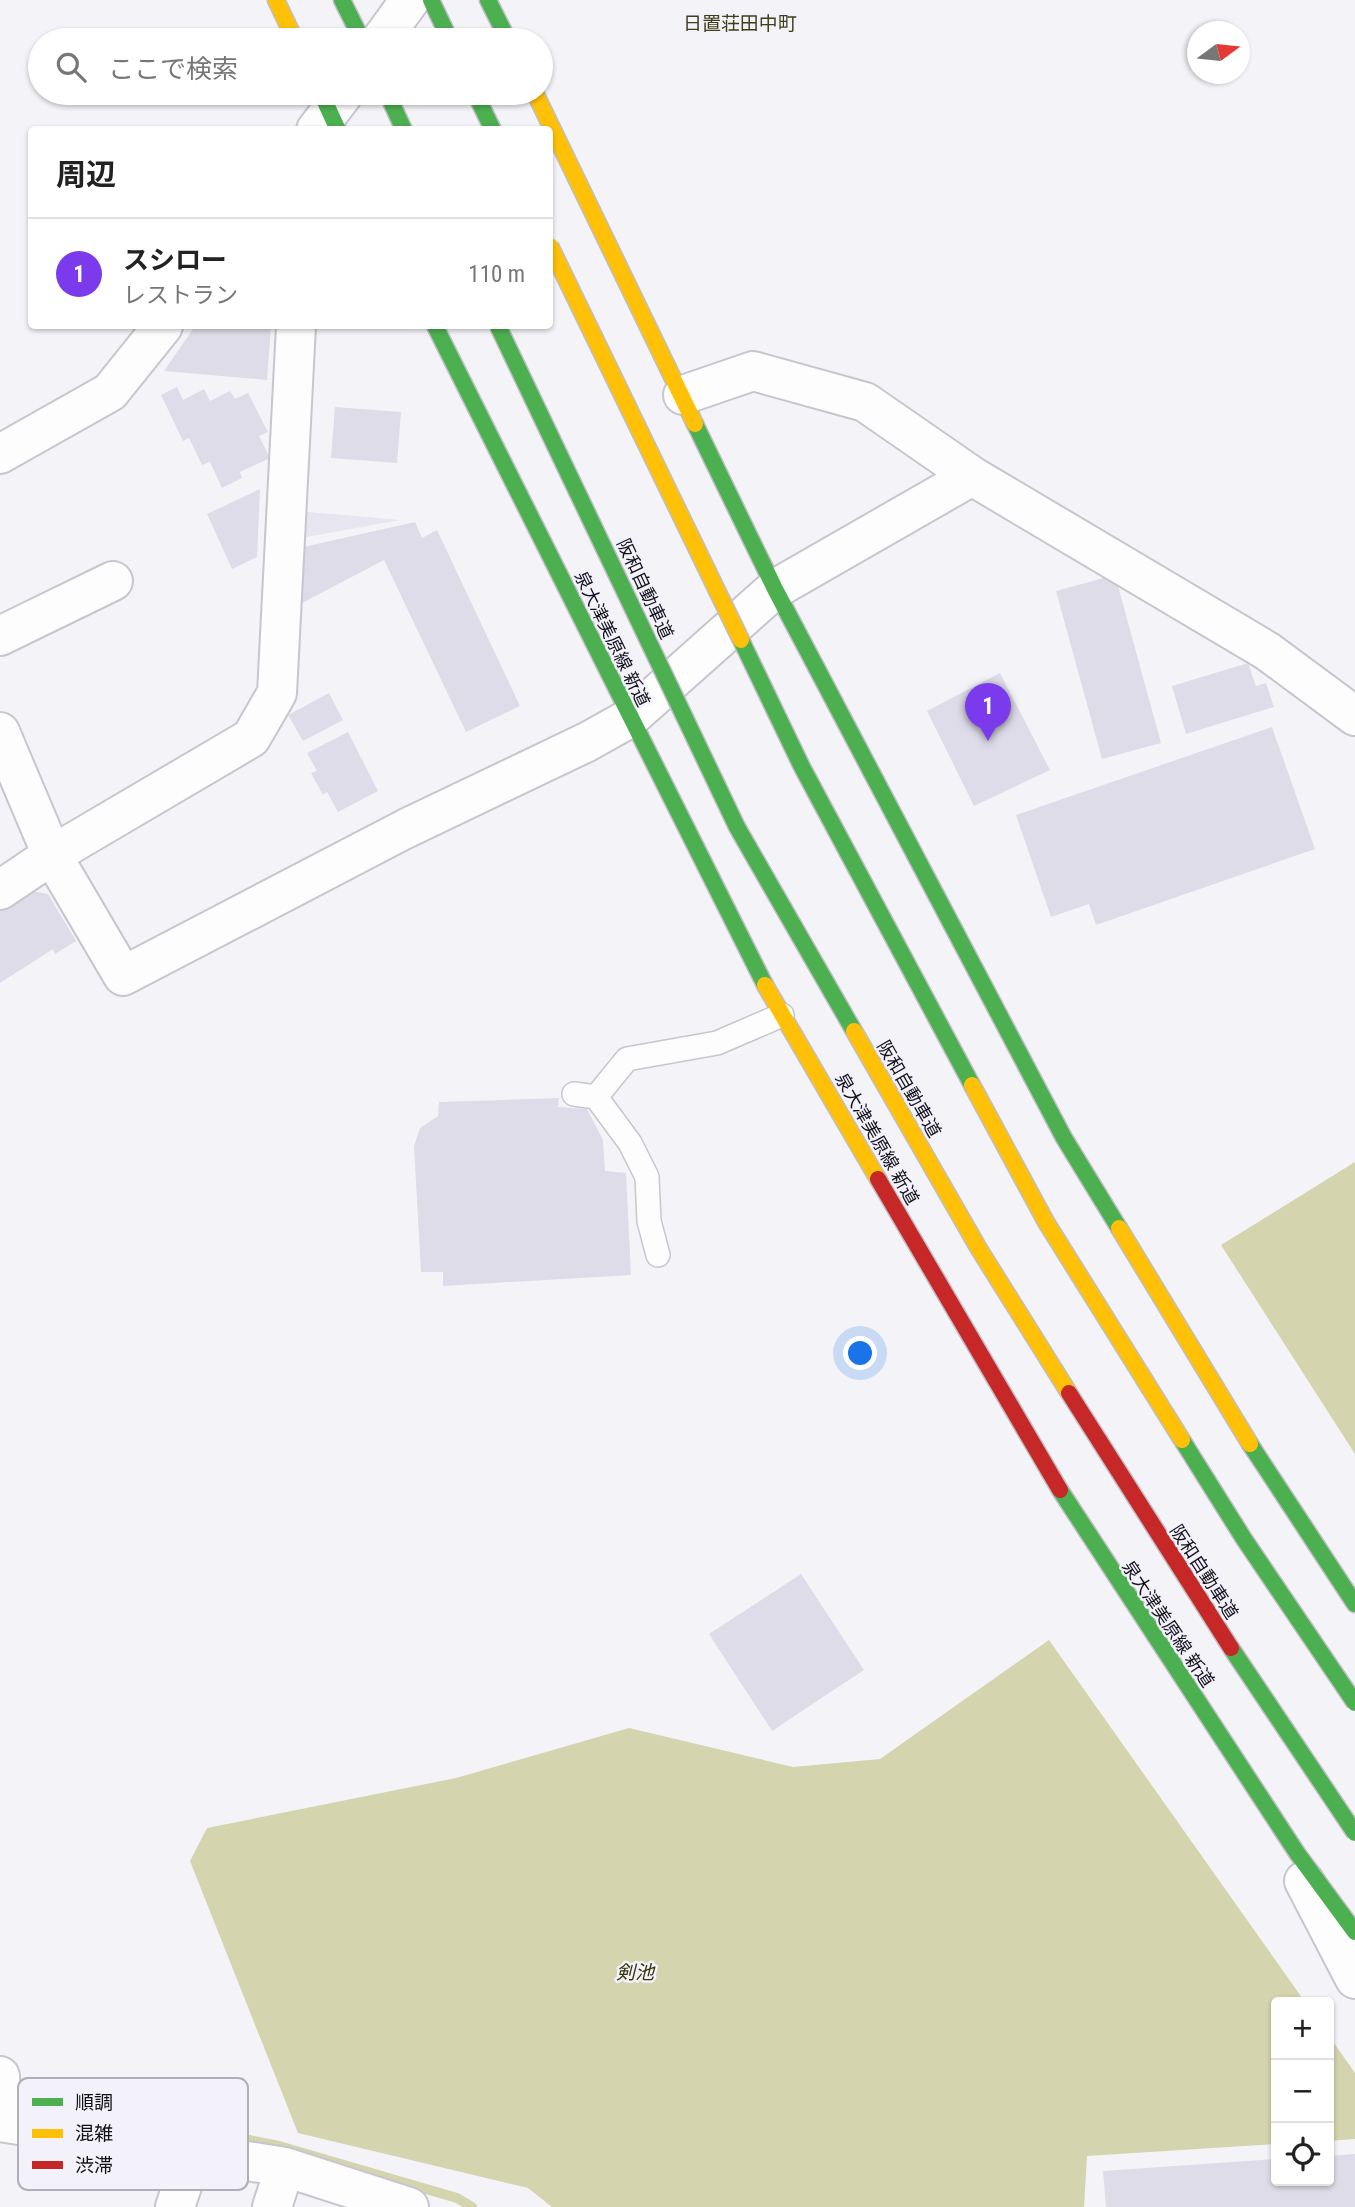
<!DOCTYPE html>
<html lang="ja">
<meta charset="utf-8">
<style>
:root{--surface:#fff;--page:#f6f6f6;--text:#222;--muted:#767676;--line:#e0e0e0;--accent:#7c3aed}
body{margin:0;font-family:"Roboto Condensed","Noto Sans JP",sans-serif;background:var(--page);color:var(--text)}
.controls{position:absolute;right:21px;bottom:21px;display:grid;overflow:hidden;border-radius:7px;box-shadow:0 2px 5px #0004}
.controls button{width:63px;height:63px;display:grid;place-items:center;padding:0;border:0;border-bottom:2px solid var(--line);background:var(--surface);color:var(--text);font:35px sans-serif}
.compass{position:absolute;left:1187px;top:21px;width:63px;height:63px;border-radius:50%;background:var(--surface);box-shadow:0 2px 5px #0004;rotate:75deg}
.you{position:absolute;left:861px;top:1354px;width:24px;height:24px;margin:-18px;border:5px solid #fff;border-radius:50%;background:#1a73e8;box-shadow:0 0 0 10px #1a73e833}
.badge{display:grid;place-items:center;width:46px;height:46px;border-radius:50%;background:var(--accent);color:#fff;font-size:23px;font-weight:700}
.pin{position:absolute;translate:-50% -58px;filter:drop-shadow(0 2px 4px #0008)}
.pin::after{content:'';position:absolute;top:37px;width:24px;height:21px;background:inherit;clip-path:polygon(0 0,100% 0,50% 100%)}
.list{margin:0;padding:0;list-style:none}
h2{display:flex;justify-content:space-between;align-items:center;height:91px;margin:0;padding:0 28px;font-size:30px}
h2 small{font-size:23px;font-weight:400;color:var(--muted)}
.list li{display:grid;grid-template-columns:46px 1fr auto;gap:21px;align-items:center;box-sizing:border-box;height:112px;padding:0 28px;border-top:2px solid var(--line)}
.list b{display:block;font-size:26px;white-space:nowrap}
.list p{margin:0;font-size:23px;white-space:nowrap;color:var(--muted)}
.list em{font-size:23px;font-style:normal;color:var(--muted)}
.icon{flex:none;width:38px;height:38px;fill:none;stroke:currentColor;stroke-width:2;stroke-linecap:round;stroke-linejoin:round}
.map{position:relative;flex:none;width:1355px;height:2207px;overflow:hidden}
.search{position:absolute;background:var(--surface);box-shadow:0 2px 5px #0004;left:28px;top:28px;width:525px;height:77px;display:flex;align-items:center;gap:18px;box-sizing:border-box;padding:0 24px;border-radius:38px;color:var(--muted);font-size:26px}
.panel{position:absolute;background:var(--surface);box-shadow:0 2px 5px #0004;left:28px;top:126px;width:525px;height:203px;border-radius:7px}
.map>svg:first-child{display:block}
.built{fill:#e6e5f0}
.water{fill:#d4d4ae}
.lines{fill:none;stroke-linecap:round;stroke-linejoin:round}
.stream{stroke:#d4d4ae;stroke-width:10}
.building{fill:#dedce8}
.lane-casing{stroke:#c6c6ce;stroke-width:26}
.street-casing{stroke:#c6c6ce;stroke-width:42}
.fast-casing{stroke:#bfbec6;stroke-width:19}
.slow-casing{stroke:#bfbec6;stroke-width:19}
.jam-casing{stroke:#bfbec6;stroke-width:19}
.lane{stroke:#fdfdfe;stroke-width:23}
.street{stroke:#fdfdfe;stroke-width:38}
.fast{stroke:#4caf50;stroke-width:16}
.slow{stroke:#ffc107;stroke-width:16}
.jam{stroke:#c62828;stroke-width:16}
.fast-bridge-casing{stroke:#bfbec6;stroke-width:19;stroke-linecap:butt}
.slow-bridge-casing{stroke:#bfbec6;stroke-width:19;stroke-linecap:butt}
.jam-bridge-casing{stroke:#bfbec6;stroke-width:19;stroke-linecap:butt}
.fast-bridge{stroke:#4caf50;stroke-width:16}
.slow-bridge{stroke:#ffc107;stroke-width:16}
.jam-bridge{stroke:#c62828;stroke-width:16}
.labels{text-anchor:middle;stroke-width:5;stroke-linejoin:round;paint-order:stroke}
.street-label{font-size:18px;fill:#12101c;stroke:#f3f2fa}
.neighbourhood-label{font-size:19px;fill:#3f3e15;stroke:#f3f2fa}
.water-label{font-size:19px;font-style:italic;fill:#363507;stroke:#f3f2fa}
.key{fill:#f3f2fa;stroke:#b0aeb7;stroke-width:2}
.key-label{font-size:19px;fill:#12101c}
</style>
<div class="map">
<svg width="1355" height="2207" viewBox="0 0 1355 2207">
<rect width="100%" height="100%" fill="#f4f4f8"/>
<!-- built -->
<path class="built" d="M297,511L400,520L295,539Z"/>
<!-- water -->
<path class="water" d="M1355,1162V1454L1221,1245Z
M1049,1640L1305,2002H1276V2144L1087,2156L1084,2207H552L528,2188L298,2133L190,1861L207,1828L456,1778L629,1728L793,1767L880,1759Z
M1329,2036L1355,2073V2139L1329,2141Z"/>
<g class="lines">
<!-- stream -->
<path class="stream" d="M30,2105L158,2122
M193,2129L279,2146L457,2198L472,2207"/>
</g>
<!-- building -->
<path class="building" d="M195,326H271L267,380L164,371Z
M177,387L183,400L204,389L210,401L230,391L235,399L248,393L268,432L259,436L270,458L240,472L242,478L222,488L210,462L202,465L189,438L183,441L161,395Z
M335,407L401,412L397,463L331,458Z
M260,489L257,557L232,569L207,514Z
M415,522L422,538L437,530L520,706L466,732L384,560L302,603L298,596L299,548Z
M1115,575L1161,743L1102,759L1056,591Z
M1248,663L1256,686L1266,683L1274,707L1186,734L1172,686Z
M1000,673L1050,770L974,806L927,711Z
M329,693L343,720L303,741L288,715Z
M1272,727L1315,849L1096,925L1089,904L1051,917L1016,815Z
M348,732L378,791L338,812L327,792L323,795L311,773L317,771L307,753Z
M32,891L48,894L76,941L55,954L53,949L0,983V911Z
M559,1098L558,1107L587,1109L603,1140L605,1171L626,1173L631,1275L443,1286V1272H421L414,1146L420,1128L438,1116L439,1102Z
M801,1574L864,1670L772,1731L709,1634Z
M1355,2154V2207H1106L1103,2171L1276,2159V2181H1329V2156Z"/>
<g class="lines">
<!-- lane casing -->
<g class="lane-casing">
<path id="lane" d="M574,1094L596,1097L630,1143L647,1177L649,1221L658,1255
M596,1097L627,1059L717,1043L782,1015"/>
</g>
<!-- street casing -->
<g class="street-casing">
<path id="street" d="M381,40L410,0
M316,130L344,93
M683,395L753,371L865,402L972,476
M0,454L110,392L163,326
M0,636L113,581
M0,732L52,855L123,976L405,829L587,742L630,718L775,589L972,476L1267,651L1355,716
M0,890L52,855L251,738L277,693L296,326
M1304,1881L1355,1979
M0,2076L2,2122
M0,2122L285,2167L409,2207
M175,2207L193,2153
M272,2207L285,2167"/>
</g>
<!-- fast casing -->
<g class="fast-casing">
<path id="fast" d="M342,0L362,40
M431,0L450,40
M488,0L508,40
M321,93L338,130
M387,93L404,130
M475,93L493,130
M435,326L765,985
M695,424L775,589L1064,1138L1119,1228
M1250,1444L1355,1604
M1060,1490L1297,1853L1355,1932"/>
</g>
<!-- slow casing -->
<g class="slow-casing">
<path id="slow" d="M276,0L295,40
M535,93L695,424
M765,985L878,1179
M1119,1228L1250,1444"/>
</g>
<!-- jam casing -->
<g class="jam-casing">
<path id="jam" d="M878,1179L1060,1490"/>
</g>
<!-- lane -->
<use href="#lane" class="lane"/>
<!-- street -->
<use href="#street" class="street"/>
<!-- fast -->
<use href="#fast" class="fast"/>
<!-- slow -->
<use href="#slow" class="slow"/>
<!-- jam -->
<use href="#jam" class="jam"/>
<!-- fast-bridge casing -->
<g class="fast-bridge-casing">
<path id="fast-bridge" d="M498,326L737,827L854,1031
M741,640L802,767L972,1085
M1182,1440L1244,1539L1355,1703
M1231,1648L1355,1833"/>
</g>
<!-- slow-bridge casing -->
<g class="slow-bridge-casing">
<path id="slow-bridge" d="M550,246L741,640
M854,1031L979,1249L1069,1393
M972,1085L1046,1222L1182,1440"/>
</g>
<!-- jam-bridge casing -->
<g class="jam-bridge-casing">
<path id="jam-bridge" d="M1069,1393L1231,1648"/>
</g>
<!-- fast-bridge -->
<use href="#fast-bridge" class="fast-bridge"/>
<!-- slow-bridge -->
<use href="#slow-bridge" class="slow-bridge"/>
<!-- jam-bridge -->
<use href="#jam-bridge" class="jam-bridge"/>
</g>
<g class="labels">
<!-- street labels -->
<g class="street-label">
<text transform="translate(645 589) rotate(65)" y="6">阪和自動車道</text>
<text transform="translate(612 639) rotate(64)" y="6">泉大津美原線 新道</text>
<text transform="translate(909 1089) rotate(60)" y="6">阪和自動車道</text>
<text transform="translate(877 1139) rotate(60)" y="6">泉大津美原線 新道</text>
<text transform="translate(1204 1572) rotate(57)" y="6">阪和自動車道</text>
<text transform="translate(1168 1624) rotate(56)" y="6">泉大津美原線 新道</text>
</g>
<!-- neighbourhood labels -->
<g class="neighbourhood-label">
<text x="740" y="30">日置荘田中町</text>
</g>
<!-- water labels -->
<g class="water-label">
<text x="635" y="1979">剣池</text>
</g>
</g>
<!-- legend -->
<rect x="18" y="2078" width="230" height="112" rx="10" class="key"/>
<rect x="32" y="2098" width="31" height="8" fill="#4caf50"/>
<rect x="32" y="2129" width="31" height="9" fill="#ffc107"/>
<rect x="32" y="2161" width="31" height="8" fill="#c62828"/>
<g class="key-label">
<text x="75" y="2109">順調</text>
<text x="75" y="2140">混雑</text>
<text x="75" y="2172">渋滞</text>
</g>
</svg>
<div class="controls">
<button>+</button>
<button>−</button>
<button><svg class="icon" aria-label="locate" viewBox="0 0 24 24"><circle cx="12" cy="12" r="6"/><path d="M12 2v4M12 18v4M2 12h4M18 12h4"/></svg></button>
</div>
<svg class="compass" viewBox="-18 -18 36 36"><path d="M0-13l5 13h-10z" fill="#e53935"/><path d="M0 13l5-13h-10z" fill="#767676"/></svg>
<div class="you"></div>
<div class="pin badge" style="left:988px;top:741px">1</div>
<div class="search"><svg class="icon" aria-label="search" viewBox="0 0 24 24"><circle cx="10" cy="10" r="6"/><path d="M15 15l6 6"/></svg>ここで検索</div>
<section class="panel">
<h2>周辺<small></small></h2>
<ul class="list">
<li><span class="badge">1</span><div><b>スシロー</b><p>レストラン</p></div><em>110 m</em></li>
</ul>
</section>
</div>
